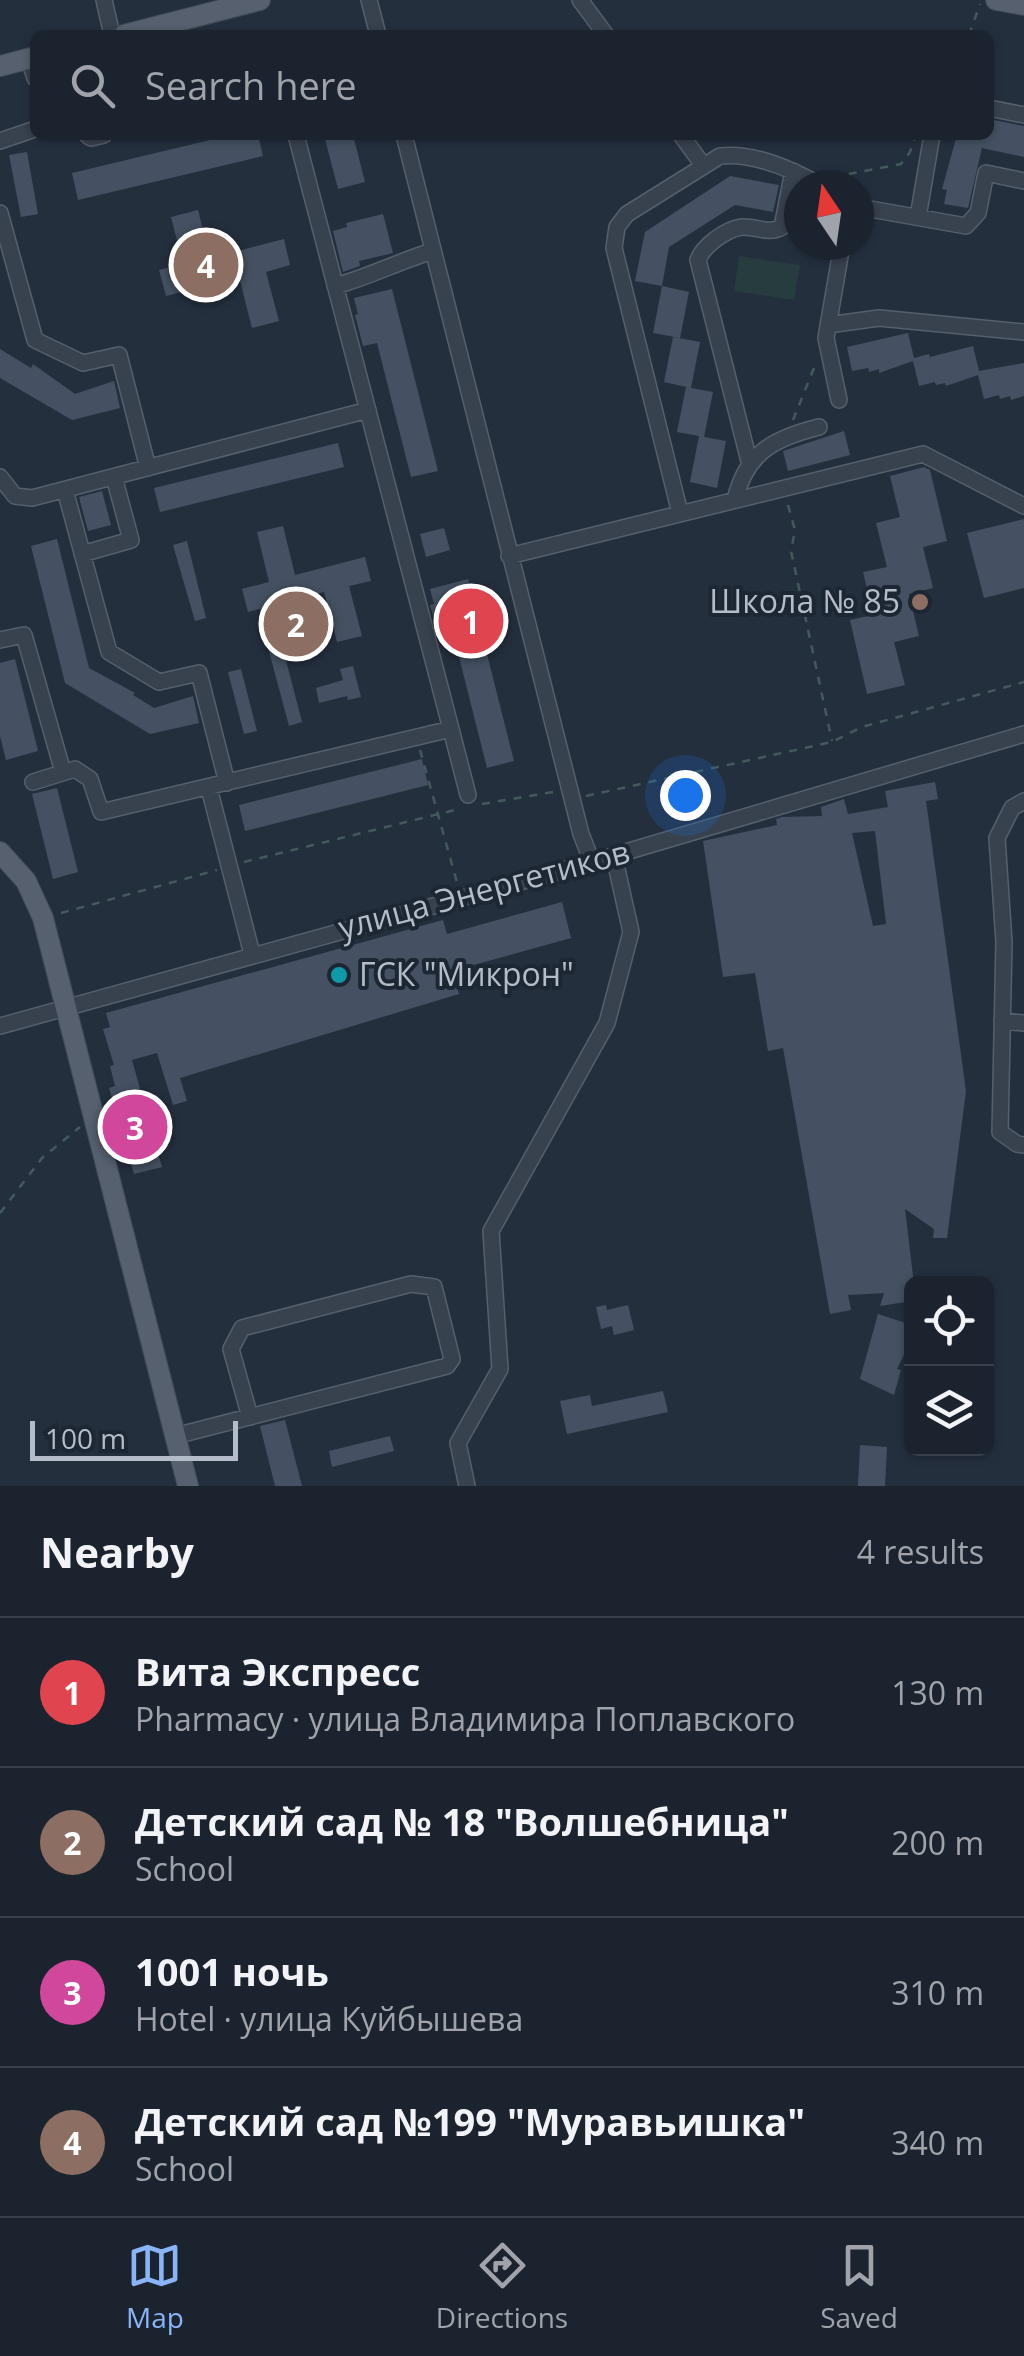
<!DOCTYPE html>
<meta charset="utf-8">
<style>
:root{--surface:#1b232e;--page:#282f3a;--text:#f1f3f6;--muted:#a0a4aa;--line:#39404a;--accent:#8ab4f8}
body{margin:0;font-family:"Open Sans",sans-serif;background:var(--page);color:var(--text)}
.controls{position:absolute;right:30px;bottom:30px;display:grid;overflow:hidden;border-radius:15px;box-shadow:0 2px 8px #0004}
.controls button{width:90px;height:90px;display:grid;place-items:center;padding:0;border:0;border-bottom:2px solid var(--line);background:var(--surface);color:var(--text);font:50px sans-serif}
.compass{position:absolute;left:784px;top:170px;width:90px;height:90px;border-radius:50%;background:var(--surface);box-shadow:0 2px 8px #0004;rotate:347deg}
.scale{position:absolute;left:30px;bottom:25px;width:208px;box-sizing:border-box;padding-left:10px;border:5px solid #b4bcc9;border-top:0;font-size:28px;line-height:35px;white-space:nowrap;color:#b4bcc9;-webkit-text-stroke:8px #1d2633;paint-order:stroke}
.you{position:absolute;left:685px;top:795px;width:35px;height:35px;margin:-25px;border:8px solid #fff;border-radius:50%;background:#1a73e8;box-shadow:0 0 0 15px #1a73e833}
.badge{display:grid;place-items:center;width:65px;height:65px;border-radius:50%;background:var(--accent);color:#fff;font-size:32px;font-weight:700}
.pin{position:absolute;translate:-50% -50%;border:5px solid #fff;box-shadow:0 2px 10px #0006}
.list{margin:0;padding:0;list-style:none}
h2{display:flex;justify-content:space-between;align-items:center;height:130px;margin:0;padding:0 40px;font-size:42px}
h2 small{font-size:32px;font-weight:400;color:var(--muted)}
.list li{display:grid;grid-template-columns:65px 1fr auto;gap:30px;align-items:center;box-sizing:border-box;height:150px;padding:0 40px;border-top:2px solid var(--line)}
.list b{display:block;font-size:38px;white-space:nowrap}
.list p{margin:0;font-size:32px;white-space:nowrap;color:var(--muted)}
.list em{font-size:32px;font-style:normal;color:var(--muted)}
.icon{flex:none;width:55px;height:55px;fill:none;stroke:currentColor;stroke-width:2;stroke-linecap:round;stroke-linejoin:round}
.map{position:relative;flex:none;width:1024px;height:1486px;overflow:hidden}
.search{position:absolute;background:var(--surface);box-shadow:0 2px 8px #0004;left:30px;right:30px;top:30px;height:110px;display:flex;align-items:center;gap:25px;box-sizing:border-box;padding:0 35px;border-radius:15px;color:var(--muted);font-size:38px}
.sheet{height:730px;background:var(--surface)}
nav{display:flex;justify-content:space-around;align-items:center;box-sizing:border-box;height:140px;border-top:2px solid var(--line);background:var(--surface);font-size:28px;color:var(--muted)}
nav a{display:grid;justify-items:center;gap:5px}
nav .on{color:var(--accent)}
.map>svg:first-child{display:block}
.green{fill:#263c3f}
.building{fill:#455162;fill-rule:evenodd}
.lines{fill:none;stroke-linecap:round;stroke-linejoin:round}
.minor-casing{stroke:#565f6c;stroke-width:18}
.major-casing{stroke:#414a57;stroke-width:22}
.path{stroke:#44595c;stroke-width:2.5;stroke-dasharray:8 8;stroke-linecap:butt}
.minor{stroke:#38414e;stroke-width:15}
.major{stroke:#56606e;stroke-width:20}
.education-dot{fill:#8d6e63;stroke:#1d2633;stroke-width:4}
.culture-dot{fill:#0f9aa8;stroke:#1d2633;stroke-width:4}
.labels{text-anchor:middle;stroke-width:8;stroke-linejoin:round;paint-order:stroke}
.poi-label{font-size:32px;fill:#b4bcc9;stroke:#1d2633;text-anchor:end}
.street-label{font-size:32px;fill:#b4bcc9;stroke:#1d2633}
</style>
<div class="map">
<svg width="1024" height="1486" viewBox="0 0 1024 1486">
<rect width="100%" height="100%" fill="#242f3e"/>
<!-- green -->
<path class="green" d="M739,256L800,265L794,300L734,291Z"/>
<!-- building -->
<path class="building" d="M989,119L1024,126V157L982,148L968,208L944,204L947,190L942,189L957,135H989Z
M231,135H258L263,156L78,200L72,173Z
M324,135H353L365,182L338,189Z
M27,152L38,214L21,217L9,155Z
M730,176L779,185L773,212L735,205L669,247L662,286L635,281L645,232Z
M198,210L210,258L284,239L290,265L266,272L279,321L252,328L239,277L166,296L159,270L183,264L171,217Z
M383,214L393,253L359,261L360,266L343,272L333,231L347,227L346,223Z
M662,286L689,292L680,338L653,333Z
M392,289L438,471L411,477L377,343L363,346L355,315L358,314L354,298Z
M908,333L914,358L929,354L930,357L973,346L979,371L1024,363V396L1011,400L1010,396L1000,399L999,395L984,399L978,375L946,386L945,383L936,385L935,382L919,386L913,361L879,373V369L869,372L868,368L852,371L847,347Z
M673,337L700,342L691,388L664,382Z
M0,349L31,368L33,364L75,394L114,381L120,408L72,420L0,378Z
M686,387L713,392L704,437L726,441L717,488L690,482L699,436L677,432Z
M844,431L850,455L788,471L783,451Z
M338,443L344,467L160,512L154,488Z
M924,467L930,470L947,541L923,547L933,588L909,594L919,636L894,642L905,685L867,694L850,620L873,615L863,572L887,567L876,523L900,517L890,476Z
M102,491L111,525L88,531L79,497Z
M1024,519V588L984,598L967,533Z
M283,526L295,575L365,557L371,581L349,586L362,636L337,642L324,592L248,612L242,589L269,582L257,532Z
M444,528L450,550L426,557L420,534Z
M57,539L89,668L135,693L133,695L154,708L193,696L199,723L150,734L65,683L31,546Z
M187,541L206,618L195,621L173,545Z
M468,579L514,761L487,768L453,633L439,637L430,605L434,604L430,589Z
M280,637L302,722L289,726L266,640Z
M15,659L38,751L6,760L0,736V663Z
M353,666L361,697L348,700L347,696L319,703L316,688L343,680L340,669Z
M241,669L257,731L244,734L228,672Z
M422,759L428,785L245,831L239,805Z
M935,782L938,799L926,801L966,1091L947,1238H933L934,1229L905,1209L914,1284H912V1301L880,1306L884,1293L848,1295L851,1310L830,1314L783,1048L768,1051L755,973L723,977L703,841L777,825L776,819L782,817L822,816L821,807L844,799L848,814L888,807L885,791ZM875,831L886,924L873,926L852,833Z
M57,788L78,872L53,879L32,794Z
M562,902L571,938L452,971L459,994L180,1078L187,1101L173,1105L157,1053L132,1060L162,1167L134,1174L109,1088L115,1086L110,1066L114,1065L103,1029L110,1027L106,1013L443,920L447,934Z
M606,1305L607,1310L628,1305L634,1330L614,1335L612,1326L601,1329L596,1307Z
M878,1314L912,1325V1338L897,1369L901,1370L894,1395L860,1379Z
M663,1391L668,1412L567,1434L560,1401L590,1395L592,1406Z
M285,1420L302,1486H275L260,1426Z
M390,1436L394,1451L332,1467L329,1451Z
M860,1445L887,1447L885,1486H858Z"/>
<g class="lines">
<!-- minor casing -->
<g class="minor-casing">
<path id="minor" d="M104,0L112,35
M369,0L378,35
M580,0L606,35
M29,59L35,78
M989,108L1024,115
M87,135L91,138L104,135
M296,135L451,729
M404,135L581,834L592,862
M681,135L703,165
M0,141L35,129
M859,207L966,226L978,213L986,173L1024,181
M0,213L35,340L83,363L119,355L148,468
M918,217L932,135
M335,286C369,277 399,261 433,251
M828,325L879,318L1024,332
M839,400L826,338L842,245
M750,465L698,260C703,246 726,229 742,227C757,226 768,235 782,227L793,171
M0,477L15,496L32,498L368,410
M65,490L109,652L159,682L199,673L227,783
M735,500C746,452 775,438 819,427
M680,513L614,248L617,227L627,214L720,156C754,152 791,169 820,185
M82,554L131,540L114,477
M509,556L923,454L1024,506
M0,640L24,635L63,772
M33,782L75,769L90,779L101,812L451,729L468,795
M209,788L252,954
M1024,801L1012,808L997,838L1004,942L1000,1132L1017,1144L1024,1145
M1002,1021L1024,1023
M0,1026L592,862L1024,734
M175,1436L447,1366L452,1359L434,1287L411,1284L242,1328L231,1349L250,1417
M467,1486L458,1443L500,1369L491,1231L607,1023L631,932L614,856"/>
</g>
<!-- major casing -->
<g class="major-casing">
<path id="major" d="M996,0L1024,5
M124,35L260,0
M0,66L35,57
M0,852L26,881L43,918L188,1486"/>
</g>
<!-- path -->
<path class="path" d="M969,35L980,4
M833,177L901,164L910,152L916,135
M793,420L816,363
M788,505L795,530L791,551L832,741
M420,750L458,886
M586,796L832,742L862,727L1024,682
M482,804L553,792
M244,862L459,809
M61,913L217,870
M0,1213L42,1158L80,1127"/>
<!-- minor -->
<use href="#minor" class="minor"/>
<!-- major -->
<use href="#major" class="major"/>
</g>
<!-- markers -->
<circle class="education-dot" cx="920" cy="602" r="10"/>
<circle class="culture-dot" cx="339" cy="975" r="10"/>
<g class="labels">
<!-- poi labels -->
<g class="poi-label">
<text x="900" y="613">Школа № 85</text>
<text x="359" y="986" text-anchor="start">ГСК "Микрон"</text>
</g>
<!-- street labels -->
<g class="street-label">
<text transform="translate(484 890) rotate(-15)" y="11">улица Энергетиков</text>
</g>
</g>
</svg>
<div class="controls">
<button><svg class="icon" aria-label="locate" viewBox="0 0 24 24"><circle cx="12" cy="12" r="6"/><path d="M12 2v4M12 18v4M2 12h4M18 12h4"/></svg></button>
<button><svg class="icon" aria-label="layers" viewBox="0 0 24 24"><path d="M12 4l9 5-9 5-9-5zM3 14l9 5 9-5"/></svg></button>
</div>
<svg class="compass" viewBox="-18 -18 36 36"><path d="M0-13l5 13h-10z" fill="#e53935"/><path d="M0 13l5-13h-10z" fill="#a0a4aa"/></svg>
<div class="scale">100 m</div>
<div class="you"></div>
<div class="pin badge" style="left:471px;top:621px;background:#e0444e">1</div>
<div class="pin badge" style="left:296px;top:624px;background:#8d6e63">2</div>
<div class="pin badge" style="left:135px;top:1127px;background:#d1479c">3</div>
<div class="pin badge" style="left:206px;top:265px;background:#8d6e63">4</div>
<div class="search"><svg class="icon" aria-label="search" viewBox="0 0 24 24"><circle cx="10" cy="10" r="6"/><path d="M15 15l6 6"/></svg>Search here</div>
</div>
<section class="sheet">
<h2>Nearby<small>4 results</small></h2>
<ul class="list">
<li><span class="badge" style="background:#e0444e">1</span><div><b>Вита Экспресс</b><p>Pharmacy · улица Владимира Поплавского</p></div><em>130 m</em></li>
<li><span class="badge" style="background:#8d6e63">2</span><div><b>Детский сад № 18 &quot;Волшебница&quot;</b><p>School</p></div><em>200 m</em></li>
<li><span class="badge" style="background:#d1479c">3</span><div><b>1001 ночь</b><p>Hotel · улица Куйбышева</p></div><em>310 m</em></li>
<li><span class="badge" style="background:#8d6e63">4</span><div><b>Детский сад №199 &quot;Муравьишка&quot;</b><p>School</p></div><em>340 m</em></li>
</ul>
</section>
<nav>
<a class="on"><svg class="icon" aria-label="map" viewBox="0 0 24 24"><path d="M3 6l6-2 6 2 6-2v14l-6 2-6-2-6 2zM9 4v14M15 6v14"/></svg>Map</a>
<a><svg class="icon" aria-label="directions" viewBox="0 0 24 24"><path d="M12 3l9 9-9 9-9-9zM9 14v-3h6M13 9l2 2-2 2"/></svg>Directions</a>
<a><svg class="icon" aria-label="saved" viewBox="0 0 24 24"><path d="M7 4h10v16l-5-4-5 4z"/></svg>Saved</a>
</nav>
